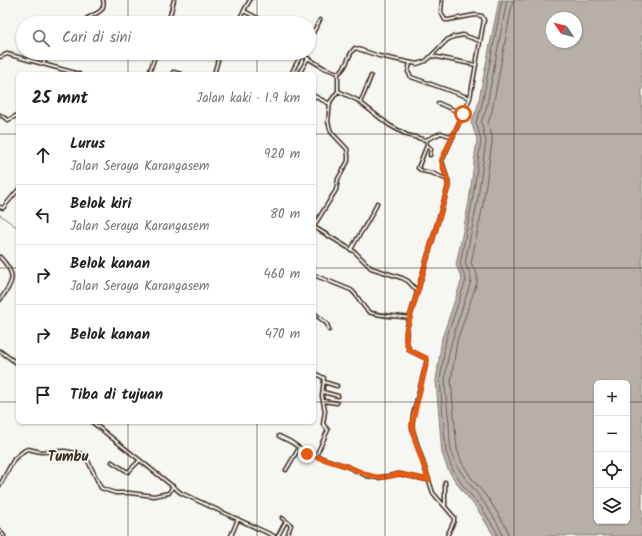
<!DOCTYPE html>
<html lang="id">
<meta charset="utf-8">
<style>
:root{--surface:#fff;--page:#f6f6f6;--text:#222;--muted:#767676;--line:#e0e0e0}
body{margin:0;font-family:Kalam,sans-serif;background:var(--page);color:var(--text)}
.controls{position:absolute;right:12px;bottom:12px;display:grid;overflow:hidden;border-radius:6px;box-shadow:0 1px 3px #0004}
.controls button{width:36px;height:36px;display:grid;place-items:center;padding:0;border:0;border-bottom:1px solid var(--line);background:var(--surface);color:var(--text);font:20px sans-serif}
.compass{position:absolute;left:546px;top:12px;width:36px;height:36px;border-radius:50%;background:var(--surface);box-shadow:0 1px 3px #0004;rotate:305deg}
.stop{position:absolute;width:12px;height:12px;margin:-9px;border:3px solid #ea580c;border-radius:50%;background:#fff}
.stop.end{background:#ea580c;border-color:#fff;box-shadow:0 1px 4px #0008}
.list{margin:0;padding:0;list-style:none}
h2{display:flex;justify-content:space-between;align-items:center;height:52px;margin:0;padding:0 16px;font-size:17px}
h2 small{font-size:13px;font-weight:400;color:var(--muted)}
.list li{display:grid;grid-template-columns:26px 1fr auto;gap:12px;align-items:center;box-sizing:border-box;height:60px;padding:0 16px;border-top:1px solid var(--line)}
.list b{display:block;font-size:15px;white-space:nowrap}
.list p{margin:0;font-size:13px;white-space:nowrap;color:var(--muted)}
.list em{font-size:13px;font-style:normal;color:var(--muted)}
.icon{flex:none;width:22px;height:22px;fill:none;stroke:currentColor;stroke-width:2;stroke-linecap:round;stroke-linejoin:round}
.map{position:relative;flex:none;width:642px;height:536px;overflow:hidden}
.search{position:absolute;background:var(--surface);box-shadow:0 1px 3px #0004;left:16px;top:16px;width:300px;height:44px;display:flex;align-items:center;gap:10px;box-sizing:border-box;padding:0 14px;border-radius:22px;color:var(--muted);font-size:15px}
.panel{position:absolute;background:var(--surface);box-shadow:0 1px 3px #0004;left:16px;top:72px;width:300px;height:352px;border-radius:6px}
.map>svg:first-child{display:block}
.built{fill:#e8e7e2}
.water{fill:#b6b0a9;stroke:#857a71;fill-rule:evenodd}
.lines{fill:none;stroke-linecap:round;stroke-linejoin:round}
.shore{stroke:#6c6056;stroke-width:1}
.stream{stroke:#857a71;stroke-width:1}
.minor-casing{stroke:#3b2a1e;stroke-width:5}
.minor{stroke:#f6f6f2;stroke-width:2}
.route{stroke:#ea580c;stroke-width:5}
.grid{fill:none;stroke:#3b2a1e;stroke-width:1;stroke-opacity:0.55}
.labels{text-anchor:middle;stroke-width:3.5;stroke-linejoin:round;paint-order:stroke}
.quarter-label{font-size:14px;font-weight:bold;fill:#3b2a1e;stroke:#f6f6f2}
</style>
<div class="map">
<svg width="642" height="536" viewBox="0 0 642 536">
<rect width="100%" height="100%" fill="#f6f6f2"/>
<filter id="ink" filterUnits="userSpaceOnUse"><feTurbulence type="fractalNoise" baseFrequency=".025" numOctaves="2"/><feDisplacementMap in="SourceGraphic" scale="8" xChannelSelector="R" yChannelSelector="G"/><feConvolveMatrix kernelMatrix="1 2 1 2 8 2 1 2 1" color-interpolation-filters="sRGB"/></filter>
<g filter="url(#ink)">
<!-- built -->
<path class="built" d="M5,49L30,54L29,59L4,53Z"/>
<!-- water -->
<path class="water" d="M499,0H642V536H494L478,510L461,489L448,470L442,453L436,381L442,338L462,279L456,265L469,202L477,139L471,122L477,109ZM552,18H576V42H552ZM597,383H627V521H597Z"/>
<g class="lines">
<!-- shore -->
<path class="shore" d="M497,536V532L481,507L464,487L452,468L446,452L440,380L446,339L466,280L460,264L472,203L481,140L476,122L481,109L502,0
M502,536C502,522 467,482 458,468C449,454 450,439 449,423C448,410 445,395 445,381C447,346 461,314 471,281V276L465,263L477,204L486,141L481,122L486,110L507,0
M509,536L506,527L490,501L473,480L462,463L457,449L451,381L457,341L477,282V274L471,263L483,205L492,142V136L488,123L492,111L513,0"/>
<!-- stream -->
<path class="stream" d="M0,215L18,228"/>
<!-- minor casing -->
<g class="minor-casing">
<path id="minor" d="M442,0L441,12L445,20H448L475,15L482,16L484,20L470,98L442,161L448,182V187L407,327L406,340L409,350L425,358L427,360L413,415L412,428L433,493L454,517V521L447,536
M244,11L267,23
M82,23C89,13 107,15 103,0
M168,23L174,0
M237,23L250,0
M309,40L320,20
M299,53L324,68L338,73C348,68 347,55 355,48L379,56L417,64L426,61L447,40L453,37L463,35L480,41
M432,56L476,65
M0,57L7,54L79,74
M410,63L408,72L411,77L470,98
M43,64L49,53
M173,72L181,74
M149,74L156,53
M214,74L220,53
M291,74L302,53
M299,74L308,58
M338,91L357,100L389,125L407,135L426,140L441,133L453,137
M314,96L330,104
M360,102L364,94L371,76
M438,103L463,114
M0,115L8,120L18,115
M426,140L427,145L418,168L422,171L432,173L448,180
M427,145L431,149L430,155
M0,207L3,208L18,190
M314,226L336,190L338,179L348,161V155L347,149L331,132L328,122L330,102L338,91V73
M314,227L355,252L371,268L402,278L408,281L417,291
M351,250C359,233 371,220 377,203
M0,257C17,275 14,281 0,300
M314,275L351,290C359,296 361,306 369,312C376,316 400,316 410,318
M314,313L327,324L329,330
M0,351L18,364
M314,373L324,378L322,396L325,411L323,424L328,430L316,456
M324,382L337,386
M323,392L338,396
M323,401L337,403
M92,422L181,493L274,536
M279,436L291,442L311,456H316L346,466L367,476L378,478L399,474L428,480
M112,462L128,472L140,460
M286,470L299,448
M0,485L14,459L25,450L28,449L41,452L65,451L81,454L88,461L101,488L106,490L115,493H130L154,496L169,493L173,486
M445,506V482
M282,518L291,525L287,536
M0,531L4,536
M231,536L238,519
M278,536L286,521"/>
</g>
<!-- minor -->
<use href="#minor" class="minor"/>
</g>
</g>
<g class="lines" filter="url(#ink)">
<!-- route -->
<path class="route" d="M307,454L346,466L374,477H386L399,474L429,480L415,441L412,424L427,360L426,358L409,350L406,340V331L448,187C449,177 441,169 442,159L463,114"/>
</g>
<!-- grid -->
<path class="grid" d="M128,0V23M257,0V23M385,0V536M514,0V536M128,53V74M257,53V74M0,134H18M314,134H642M0,268H18M314,268H642M0,402H18M314,402H597M627,402H642M128,422V536M257,422V536"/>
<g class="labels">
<!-- quarter labels -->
<g class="quarter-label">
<text x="68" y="461">Tumbu</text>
</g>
</g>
</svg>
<div class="controls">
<button>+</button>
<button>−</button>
<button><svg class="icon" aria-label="locate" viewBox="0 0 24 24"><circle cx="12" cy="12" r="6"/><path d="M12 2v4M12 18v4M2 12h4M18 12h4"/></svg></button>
<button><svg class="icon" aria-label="layers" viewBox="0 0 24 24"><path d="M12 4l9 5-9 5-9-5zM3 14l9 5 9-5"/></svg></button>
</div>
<svg class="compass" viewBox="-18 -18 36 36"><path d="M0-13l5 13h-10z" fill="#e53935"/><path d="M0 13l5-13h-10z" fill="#767676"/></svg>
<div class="stop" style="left:463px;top:114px"></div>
<div class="stop end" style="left:307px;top:454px"></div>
<div class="search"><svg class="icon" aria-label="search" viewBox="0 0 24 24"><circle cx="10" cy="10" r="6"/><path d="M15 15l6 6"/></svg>Cari di sini</div>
<section class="panel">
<h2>25 mnt<small>Jalan kaki · 1.9 km</small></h2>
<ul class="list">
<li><svg class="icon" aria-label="ahead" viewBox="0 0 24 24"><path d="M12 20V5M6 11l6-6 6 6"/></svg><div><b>Lurus</b><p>Jalan Seraya Karangasem</p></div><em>920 m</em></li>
<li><svg class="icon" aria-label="left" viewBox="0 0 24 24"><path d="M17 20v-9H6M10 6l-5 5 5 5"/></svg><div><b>Belok kiri</b><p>Jalan Seraya Karangasem</p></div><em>80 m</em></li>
<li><svg class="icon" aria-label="right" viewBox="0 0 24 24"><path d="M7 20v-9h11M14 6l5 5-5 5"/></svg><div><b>Belok kanan</b><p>Jalan Seraya Karangasem</p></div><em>460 m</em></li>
<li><svg class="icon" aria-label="right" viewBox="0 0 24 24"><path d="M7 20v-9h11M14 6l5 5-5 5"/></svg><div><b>Belok kanan</b></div><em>470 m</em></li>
<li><svg class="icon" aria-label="arrive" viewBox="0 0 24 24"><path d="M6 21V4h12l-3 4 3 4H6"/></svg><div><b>Tiba di tujuan</b></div></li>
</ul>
</section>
</div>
